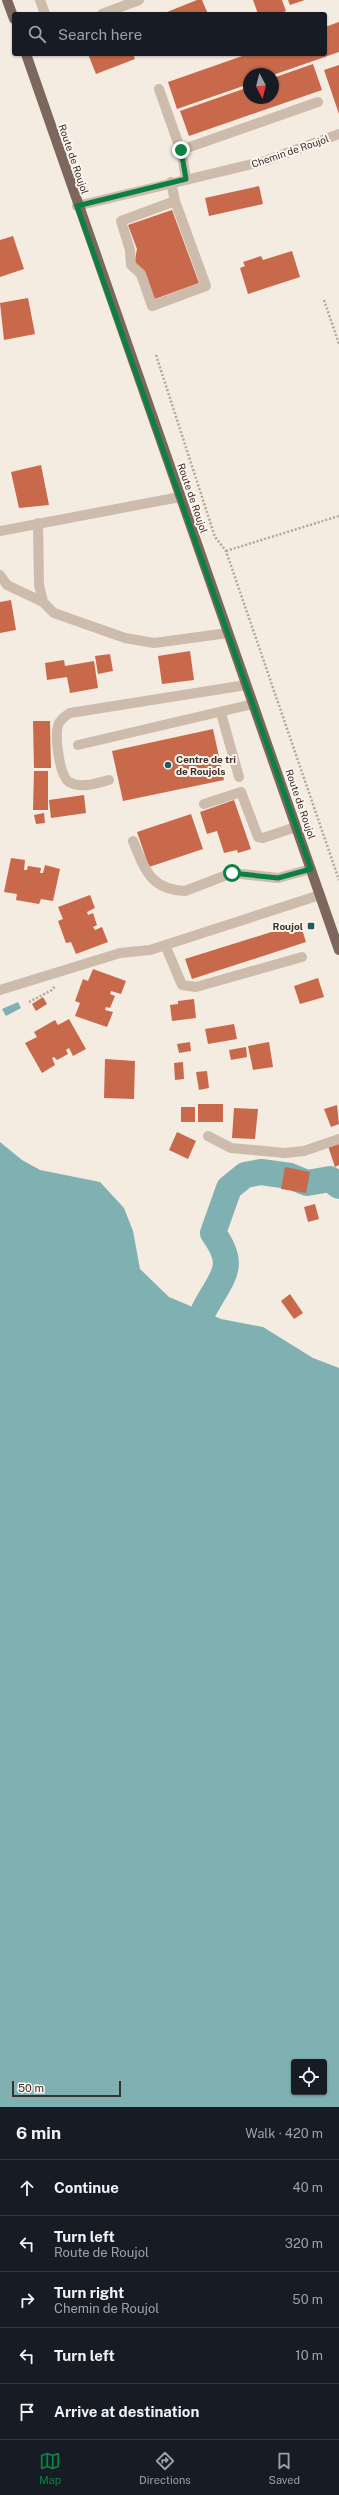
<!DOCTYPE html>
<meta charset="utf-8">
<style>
:root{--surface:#171b24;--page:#20242c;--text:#f1f3f6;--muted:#9ea1a6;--line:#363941;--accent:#0b8043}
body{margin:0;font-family:"Public Sans",sans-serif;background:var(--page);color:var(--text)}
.controls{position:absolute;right:12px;bottom:12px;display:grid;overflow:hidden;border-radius:4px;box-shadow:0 1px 3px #0004}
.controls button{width:36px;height:36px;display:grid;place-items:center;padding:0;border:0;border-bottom:1px solid var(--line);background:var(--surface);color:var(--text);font:20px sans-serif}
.compass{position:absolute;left:243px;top:68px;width:36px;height:36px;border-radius:50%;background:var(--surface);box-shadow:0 1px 3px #0004;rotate:173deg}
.scale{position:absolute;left:12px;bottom:10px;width:109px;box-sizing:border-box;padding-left:4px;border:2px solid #3b302b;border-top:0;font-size:11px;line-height:14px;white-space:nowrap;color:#3b302b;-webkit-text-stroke:3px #fbf5ee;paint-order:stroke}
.stop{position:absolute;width:12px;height:12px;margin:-9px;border:3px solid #0b8043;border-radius:50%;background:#fff}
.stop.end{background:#0b8043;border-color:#fff;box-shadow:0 1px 4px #0008}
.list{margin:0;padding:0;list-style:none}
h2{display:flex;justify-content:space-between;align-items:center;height:52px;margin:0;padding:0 16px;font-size:17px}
h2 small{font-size:13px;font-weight:400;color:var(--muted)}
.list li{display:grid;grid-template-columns:26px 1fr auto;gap:12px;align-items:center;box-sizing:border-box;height:56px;padding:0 16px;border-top:1px solid var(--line)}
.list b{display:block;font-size:15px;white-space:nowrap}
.list p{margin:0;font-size:13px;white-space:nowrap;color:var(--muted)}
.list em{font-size:13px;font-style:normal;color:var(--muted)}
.icon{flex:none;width:22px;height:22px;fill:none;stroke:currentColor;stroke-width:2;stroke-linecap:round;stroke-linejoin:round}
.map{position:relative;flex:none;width:339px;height:2107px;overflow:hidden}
.search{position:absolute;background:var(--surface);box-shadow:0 1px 3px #0004;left:12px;right:12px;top:12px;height:44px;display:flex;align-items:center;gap:10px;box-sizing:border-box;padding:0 14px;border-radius:4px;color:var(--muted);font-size:15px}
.sheet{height:332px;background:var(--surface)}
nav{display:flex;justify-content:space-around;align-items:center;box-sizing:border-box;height:56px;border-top:1px solid var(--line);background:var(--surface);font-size:11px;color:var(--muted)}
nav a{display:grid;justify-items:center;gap:2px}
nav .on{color:var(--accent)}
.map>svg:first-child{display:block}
.water{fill:#7fb0b2;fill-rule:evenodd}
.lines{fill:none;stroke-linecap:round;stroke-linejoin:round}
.river{stroke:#7fb0b2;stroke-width:26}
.building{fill:#c8694b}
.path{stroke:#b9a596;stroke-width:2.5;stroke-dasharray:2 2;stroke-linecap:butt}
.minor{stroke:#cdbbac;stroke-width:10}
.major{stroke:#7d675c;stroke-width:10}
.route{stroke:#0b8043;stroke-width:5}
.poi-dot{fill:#1f5a5e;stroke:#fbf5ee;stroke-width:1.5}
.labels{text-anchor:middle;stroke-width:4;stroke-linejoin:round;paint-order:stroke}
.street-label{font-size:10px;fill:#3b302b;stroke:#fbf5ee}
.poi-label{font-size:10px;font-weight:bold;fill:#3b302b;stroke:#fbf5ee;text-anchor:start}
</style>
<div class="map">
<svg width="339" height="2107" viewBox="0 0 339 2107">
<rect width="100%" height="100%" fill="#f4ebe1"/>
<!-- water -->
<path class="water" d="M18,1002L21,1008L6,1016L2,1009Z
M0,1142L22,1160L40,1170L100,1182L124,1208L133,1231L140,1269L169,1297L221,1319L263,1327L313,1358L339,1368V2107H0ZM294,2062H324V2092H294Z"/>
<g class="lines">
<!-- river -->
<path class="river" d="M204,1310C222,1276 238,1267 213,1233L229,1188L245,1175L261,1172L290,1176L307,1183L330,1179L339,1186"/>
</g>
<!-- building -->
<path class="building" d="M197,0H202L208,14H162Z
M253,0H282L286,11L279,14H258Z
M288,0H305L290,5Z
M339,22V52L273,75L249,74V84L177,109L168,82L248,54H325V27Z
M88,54H133L135,59L96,74Z
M313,64L322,90L189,136L180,111L249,87V98H273V78Z
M339,65V114L324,70Z
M259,186L263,204L209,216L205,198Z
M172,210L199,283L155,299L134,264L137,249L128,225Z
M13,236L24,269L0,277V240Z
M292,251L300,277L248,294L240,268L245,266L243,262L261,256L263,260Z
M28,298L35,334L4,340L0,303Z
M41,465L49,505L19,508L11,472Z
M11,600L16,630L0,633V602Z
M190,651L194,680L162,684L158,656Z
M110,654L113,671L98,674L95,656Z
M64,660L65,666L94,661L98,688L70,693L67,677L47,680L45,663Z
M33,721H50L51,768H34Z
M213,729L224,780L123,801L112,751Z
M34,771H48V810H33Z
M84,795L86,813L51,818L49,800Z
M234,800L251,849L238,853L237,850L224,853L217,831L207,834L200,812Z
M44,813L45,823L36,824L34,815Z
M191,814L203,849L149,867L137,832Z
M11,858L25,860L24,870H27L28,866L41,868L40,873H43L45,865L60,869L53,901L41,899L39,904L16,900L17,894L4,892Z
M90,895L95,908L87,912L88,915L93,913L97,925L93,927L95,930L102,927L108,942L76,954L71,942L66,943L58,921L63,919L58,907Z
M300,923L306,942L192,979L185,959Z
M93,969L126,981L121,994L111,991L110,994L115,996L110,1008L106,1007L105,1010L113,1012L107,1027L75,1016L80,1003L75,1001L83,979L88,981Z
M318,978L324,997L300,1004L294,986Z
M43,997L47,1004L36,1011L32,1004Z
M194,999L196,1018L172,1021L170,1005L178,1004V1001Z
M69,1019L86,1049L73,1056L69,1048L66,1050L68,1054L57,1060L54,1057L52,1058L55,1065L42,1073L25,1043L37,1037L34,1032L55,1020L58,1025Z
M234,1024L237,1039L208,1044L205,1029Z
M190,1042L191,1051L179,1053L177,1044Z
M269,1042L273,1067L253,1070L248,1046Z
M246,1047L247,1057L231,1060L229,1050Z
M105,1059L135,1061L134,1099L104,1098Z
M183,1062L184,1079L175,1080L174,1063Z
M207,1071L209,1088L199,1090L196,1072Z
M198,1104H223V1122H198Z
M337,1105L339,1124L331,1127L324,1109Z
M181,1107H195V1122H181Z
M234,1108L258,1109L255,1139L232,1138Z
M177,1132L196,1141L188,1159L169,1150Z
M339,1142V1165L335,1167L328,1146Z
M285,1167L310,1172L306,1193L281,1189Z
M315,1204L319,1219L308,1222L304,1207Z
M290,1294L303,1313L294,1319L281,1301Z"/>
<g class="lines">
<!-- path -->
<path class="path" d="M324,300L339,344
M156,355L215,537L226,551L339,880
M226,551L339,516
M29,1002L52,990L55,986"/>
<!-- minor -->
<path class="minor" d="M40,0L45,14
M102,14L139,0
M159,89L182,154L186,179
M181,150L318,102
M171,182L175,201L206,286L152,306L141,274L131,265L130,250L121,221L175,201
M77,206L265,161L339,134
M38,523L39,585L43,602L54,613L125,638L154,643L228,633
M0,531L180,497
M0,575L7,585L43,602
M221,713L239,777
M78,745L253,704
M109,780C97,783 81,789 69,782C59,775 54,734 59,723C62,718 65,716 70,713L246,685
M204,804L241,792L258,837L263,838L296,827
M133,841C145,870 150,889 185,891L232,873L278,878L311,869
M165,945L182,985L196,987L302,957
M0,990L120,953L150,950L320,895
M208,1136L231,1148L285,1153L304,1151L339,1139"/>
<!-- major -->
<path class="major" d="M7,0L14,19
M26,54L339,950"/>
</g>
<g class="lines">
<!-- route -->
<path class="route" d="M181,150L186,179L77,206L311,869L278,878L232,873"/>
</g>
<!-- markers -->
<g class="poi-dot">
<circle cx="168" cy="765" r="4"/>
<rect x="307" y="922" width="8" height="8" rx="2"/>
</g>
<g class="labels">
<!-- street labels -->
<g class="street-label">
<text transform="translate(290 151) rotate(-19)" y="4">Chemin de Roujol</text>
<text transform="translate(74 159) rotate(71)" y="4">Route de Roujol</text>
<text transform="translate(193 498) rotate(71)" y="4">Route de Roujol</text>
<text transform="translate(301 804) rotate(71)" y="4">Route de Roujol</text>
</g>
<!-- poi labels -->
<g class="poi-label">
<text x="176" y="763">Centre de tri<tspan x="176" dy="12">de Roujols</tspan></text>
<text x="303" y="930" text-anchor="end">Roujol</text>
</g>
</g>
</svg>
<div class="controls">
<button><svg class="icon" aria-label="locate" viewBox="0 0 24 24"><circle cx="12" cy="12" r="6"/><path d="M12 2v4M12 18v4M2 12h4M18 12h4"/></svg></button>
</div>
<svg class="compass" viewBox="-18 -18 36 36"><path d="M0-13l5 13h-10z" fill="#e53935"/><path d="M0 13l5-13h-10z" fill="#9ea1a6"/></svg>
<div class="scale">50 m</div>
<div class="stop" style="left:232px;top:873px"></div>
<div class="stop end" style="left:181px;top:150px"></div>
<div class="search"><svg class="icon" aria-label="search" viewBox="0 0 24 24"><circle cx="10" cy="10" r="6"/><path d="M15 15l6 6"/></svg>Search here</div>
</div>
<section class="sheet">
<h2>6 min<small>Walk · 420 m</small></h2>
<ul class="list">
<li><svg class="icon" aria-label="ahead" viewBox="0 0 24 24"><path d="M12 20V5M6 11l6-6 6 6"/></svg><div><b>Continue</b></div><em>40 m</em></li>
<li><svg class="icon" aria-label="left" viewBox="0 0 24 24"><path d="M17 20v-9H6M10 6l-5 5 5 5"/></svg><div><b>Turn left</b><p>Route de Roujol</p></div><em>320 m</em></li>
<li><svg class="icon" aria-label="right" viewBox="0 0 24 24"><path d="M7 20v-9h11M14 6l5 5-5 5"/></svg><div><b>Turn right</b><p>Chemin de Roujol</p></div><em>50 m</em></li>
<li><svg class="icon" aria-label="left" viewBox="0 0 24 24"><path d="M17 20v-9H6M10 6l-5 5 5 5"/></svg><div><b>Turn left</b></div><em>10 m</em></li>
<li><svg class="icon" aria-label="arrive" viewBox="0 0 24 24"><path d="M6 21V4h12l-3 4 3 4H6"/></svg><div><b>Arrive at destination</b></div></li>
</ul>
</section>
<nav>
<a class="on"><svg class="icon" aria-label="map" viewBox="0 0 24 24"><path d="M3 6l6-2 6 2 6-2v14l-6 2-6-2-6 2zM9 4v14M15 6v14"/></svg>Map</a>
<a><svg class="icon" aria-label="directions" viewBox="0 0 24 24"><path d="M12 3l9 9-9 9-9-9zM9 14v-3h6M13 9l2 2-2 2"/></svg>Directions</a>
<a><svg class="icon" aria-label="saved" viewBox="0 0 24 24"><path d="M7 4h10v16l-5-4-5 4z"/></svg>Saved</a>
</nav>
